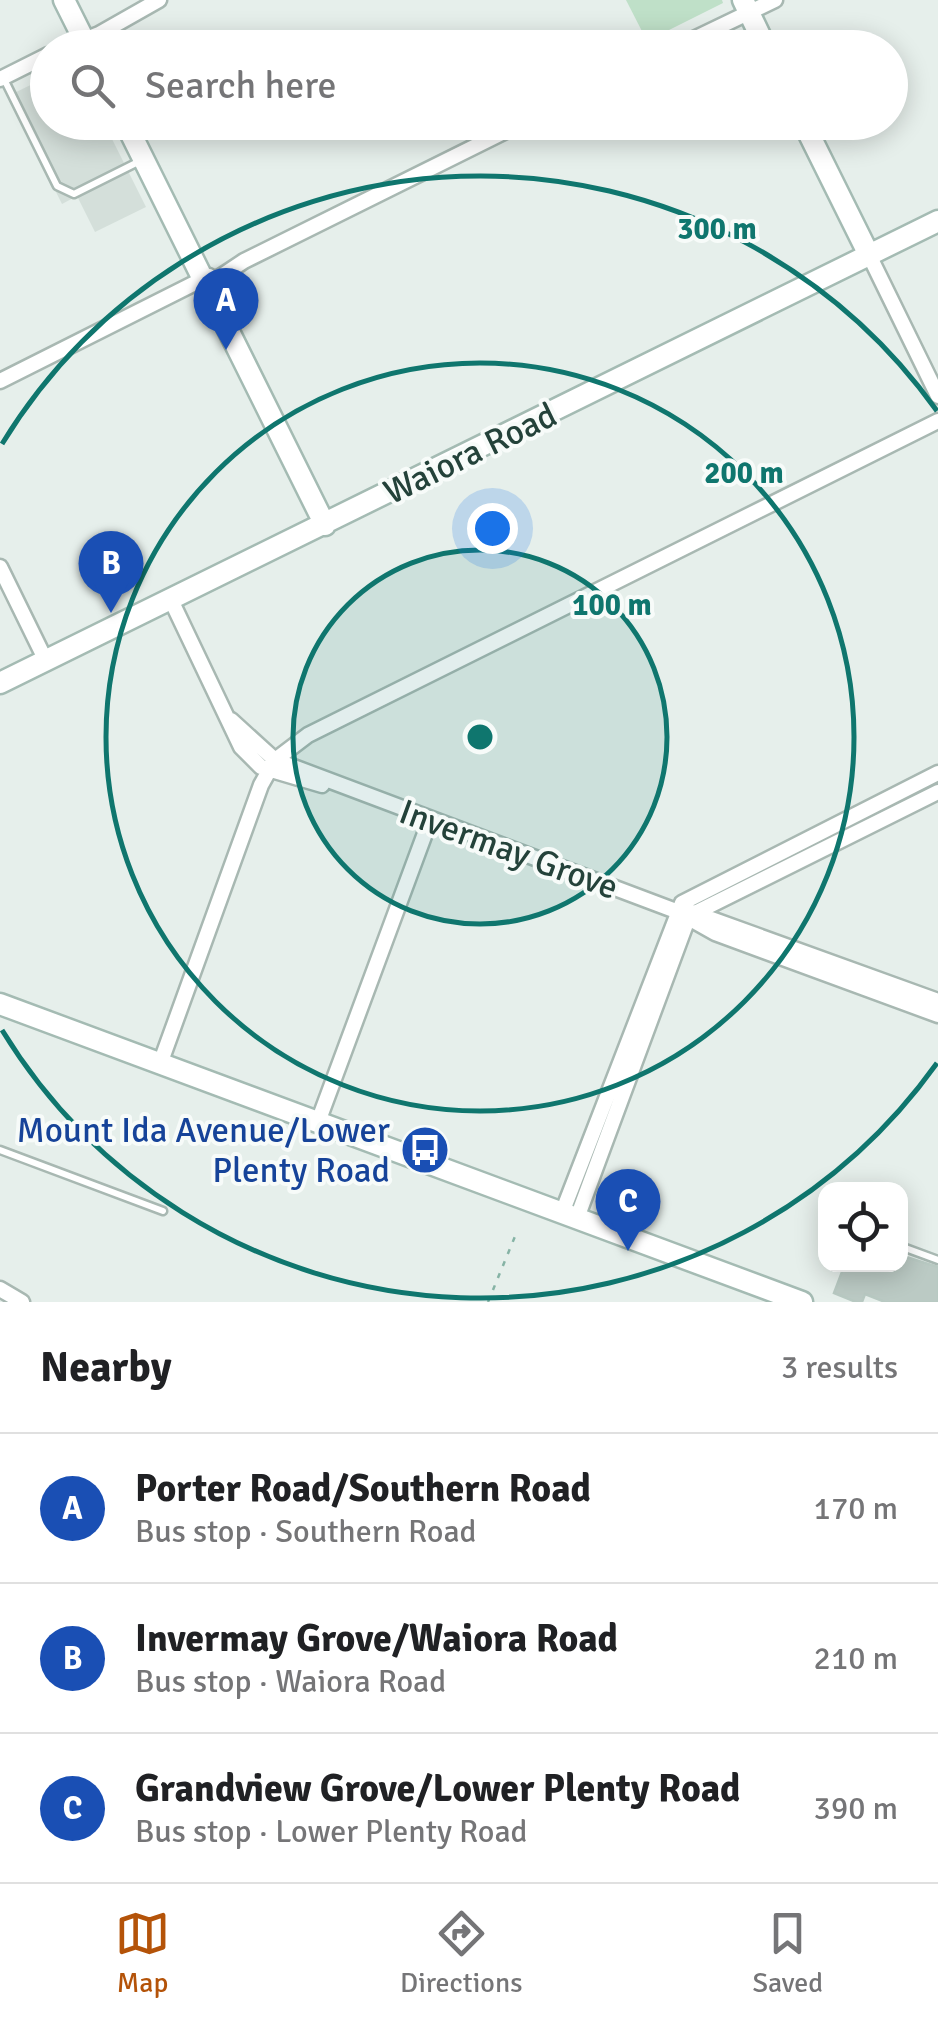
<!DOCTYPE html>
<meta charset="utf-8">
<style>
:root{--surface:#fff;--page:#f2f2f2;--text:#202124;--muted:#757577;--line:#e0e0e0;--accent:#b45309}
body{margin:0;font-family:Signika,sans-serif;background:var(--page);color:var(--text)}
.controls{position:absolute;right:30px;bottom:30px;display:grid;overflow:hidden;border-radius:20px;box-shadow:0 5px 25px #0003}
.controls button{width:90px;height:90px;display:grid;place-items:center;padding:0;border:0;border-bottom:2px solid var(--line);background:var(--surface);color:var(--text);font:50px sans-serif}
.you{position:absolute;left:492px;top:528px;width:35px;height:35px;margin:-25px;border:8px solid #fff;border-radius:50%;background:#1a73e8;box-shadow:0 0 0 15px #1a73e833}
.badge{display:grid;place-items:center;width:65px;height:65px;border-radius:50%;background:var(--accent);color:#fff;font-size:32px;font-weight:700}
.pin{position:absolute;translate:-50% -82px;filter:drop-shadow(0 2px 5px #0008)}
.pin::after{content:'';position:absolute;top:52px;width:35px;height:30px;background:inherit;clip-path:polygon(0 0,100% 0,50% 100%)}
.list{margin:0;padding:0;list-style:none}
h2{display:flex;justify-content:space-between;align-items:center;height:130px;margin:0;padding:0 40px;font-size:42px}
h2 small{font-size:32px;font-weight:400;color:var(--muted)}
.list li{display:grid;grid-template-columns:65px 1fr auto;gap:30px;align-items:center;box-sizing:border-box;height:150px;padding:0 40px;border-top:2px solid var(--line)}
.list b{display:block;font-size:38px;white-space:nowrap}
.list p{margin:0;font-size:32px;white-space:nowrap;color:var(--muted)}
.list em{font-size:32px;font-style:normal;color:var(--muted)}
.icon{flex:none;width:55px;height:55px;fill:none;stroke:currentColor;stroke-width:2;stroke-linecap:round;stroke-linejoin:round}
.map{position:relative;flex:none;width:938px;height:1302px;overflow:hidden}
.search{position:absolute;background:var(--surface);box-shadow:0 5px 25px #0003;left:30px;right:30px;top:30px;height:110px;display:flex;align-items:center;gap:25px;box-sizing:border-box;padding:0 35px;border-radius:55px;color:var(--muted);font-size:38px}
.sheet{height:580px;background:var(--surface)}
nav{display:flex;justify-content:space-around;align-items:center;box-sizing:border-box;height:140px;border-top:2px solid var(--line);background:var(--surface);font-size:28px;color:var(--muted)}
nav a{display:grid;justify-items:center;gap:5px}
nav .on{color:var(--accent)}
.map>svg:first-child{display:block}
.built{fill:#d4dfda}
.green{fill:#bfe0c8}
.building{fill:#bbcac4;stroke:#b8c9c2;stroke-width:2.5}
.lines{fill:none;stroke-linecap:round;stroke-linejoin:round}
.lane-casing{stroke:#a8b8b2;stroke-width:11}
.street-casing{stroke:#a8b8b2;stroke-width:19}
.secondary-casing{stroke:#a4bbb3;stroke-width:25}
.path{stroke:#86b3a5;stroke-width:2.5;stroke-dasharray:5 8;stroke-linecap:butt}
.lane{stroke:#fff;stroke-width:6}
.street{stroke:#fff;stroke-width:14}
.secondary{stroke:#fff;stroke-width:20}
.ring{fill:none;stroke:#0f766e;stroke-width:5}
.labels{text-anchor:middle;stroke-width:8;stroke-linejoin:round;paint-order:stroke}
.street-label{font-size:35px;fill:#24423a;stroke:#f7fbf9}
.transit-label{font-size:35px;fill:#164399;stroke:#f7fbf9;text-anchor:end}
.centre{fill:#0f766e;stroke:#f7fbf9;stroke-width:5}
.ring-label{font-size:30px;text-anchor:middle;font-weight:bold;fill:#0f766e;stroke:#f7fbf9;stroke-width:8;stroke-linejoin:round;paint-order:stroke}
</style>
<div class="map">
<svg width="938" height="1302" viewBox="0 0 938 1302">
<rect width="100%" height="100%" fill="#e6efeb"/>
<!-- built -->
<path class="built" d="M47,77L48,122L104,123L146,207L95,232L77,196L62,204L8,96Z"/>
<!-- green -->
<path class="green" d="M626,0H722L723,3L647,41Z"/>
<!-- building -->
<path class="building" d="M900,1255L938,1267V1302H885L865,1294L862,1302H856L834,1293L845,1264H900Z"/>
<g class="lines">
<!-- lane casing -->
<g class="lane-casing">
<path id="lane" d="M3,77L57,186L74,194L142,160
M0,1150L163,1211
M900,1246L938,1260"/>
</g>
<!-- street casing -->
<g class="street-casing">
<path id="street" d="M63,48L99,34L159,0
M675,48L775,0
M0,79L48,55
M869,255L938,396
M204,281L220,277L244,261L524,122
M0,381L209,276
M0,567L46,661
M171,600L241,747L261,767L322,785
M231,720L275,760L676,911L715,933L938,1015
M692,912L938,1001
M160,1064L261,785L275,760L308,735L938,421
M318,1122L430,820
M562,1213L682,903L938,773
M577,1218L689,916L938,792
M0,1289L22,1302"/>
</g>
<!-- secondary casing -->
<g class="secondary-casing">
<path id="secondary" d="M64,0L88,48
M743,0L766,48
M125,122L325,525
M803,122L869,255
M0,683L938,221
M0,1004L802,1302"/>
</g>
<!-- path -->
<path class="path" d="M488,1302L516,1234"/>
<!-- lane -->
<use href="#lane" class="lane"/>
<!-- street -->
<use href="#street" class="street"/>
<!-- secondary -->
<use href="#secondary" class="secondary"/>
</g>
<!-- distance rings -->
<circle cx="480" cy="737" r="187" fill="#0f766e" fill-opacity=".12"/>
<g class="ring">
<circle cx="480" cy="737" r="187"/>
<circle cx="480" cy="737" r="374"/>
<path d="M937 1063A561 561 0 0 1 2 1030M2 444A561 561 0 0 1 937 411"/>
</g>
<!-- icons -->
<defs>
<g id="bus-disc" transform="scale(2.5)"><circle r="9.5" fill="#1a4fb4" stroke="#f7fbf9"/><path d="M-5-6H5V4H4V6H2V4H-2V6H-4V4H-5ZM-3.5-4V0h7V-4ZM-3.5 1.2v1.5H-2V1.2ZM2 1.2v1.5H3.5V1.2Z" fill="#fff"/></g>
</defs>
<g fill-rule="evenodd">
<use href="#bus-disc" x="425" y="1150"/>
</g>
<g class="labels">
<!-- street labels -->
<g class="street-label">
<text transform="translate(470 453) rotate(-26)" y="12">Waiora Road</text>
<text transform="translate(509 849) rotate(20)" y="12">Invermay Grove</text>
</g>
<!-- transit labels -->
<g class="transit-label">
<text x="390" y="1142">Mount Ida Avenue/Lower<tspan x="390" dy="40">Plenty Road</tspan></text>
</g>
</g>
<circle cx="480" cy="737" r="15" class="centre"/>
<g class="ring-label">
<text x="717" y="239">300 m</text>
<text x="744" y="483">200 m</text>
<text x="612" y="615">100 m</text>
</g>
</svg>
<div class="controls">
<button><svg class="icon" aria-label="locate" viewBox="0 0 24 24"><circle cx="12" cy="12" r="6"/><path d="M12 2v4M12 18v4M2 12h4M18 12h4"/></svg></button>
</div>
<div class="you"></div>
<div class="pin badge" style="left:226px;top:350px;background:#1a4fb4">A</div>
<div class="pin badge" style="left:111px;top:613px;background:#1a4fb4">B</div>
<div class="pin badge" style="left:628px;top:1251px;background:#1a4fb4">C</div>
<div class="search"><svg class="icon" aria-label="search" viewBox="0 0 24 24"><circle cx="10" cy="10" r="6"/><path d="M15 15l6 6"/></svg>Search here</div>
</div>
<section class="sheet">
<h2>Nearby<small>3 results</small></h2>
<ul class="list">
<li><span class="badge" style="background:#1a4fb4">A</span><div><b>Porter Road/Southern Road</b><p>Bus stop · Southern Road</p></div><em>170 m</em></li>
<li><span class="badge" style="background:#1a4fb4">B</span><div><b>Invermay Grove/Waiora Road</b><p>Bus stop · Waiora Road</p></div><em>210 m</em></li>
<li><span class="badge" style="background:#1a4fb4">C</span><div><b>Grandview Grove/Lower Plenty Road</b><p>Bus stop · Lower Plenty Road</p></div><em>390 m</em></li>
</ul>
</section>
<nav>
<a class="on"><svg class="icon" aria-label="map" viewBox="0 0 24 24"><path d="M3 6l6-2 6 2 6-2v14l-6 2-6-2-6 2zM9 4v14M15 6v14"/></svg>Map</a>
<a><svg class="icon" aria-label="directions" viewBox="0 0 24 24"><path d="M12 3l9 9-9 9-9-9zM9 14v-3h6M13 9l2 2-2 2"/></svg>Directions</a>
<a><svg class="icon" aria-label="saved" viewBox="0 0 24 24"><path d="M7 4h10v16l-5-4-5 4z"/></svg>Saved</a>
</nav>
